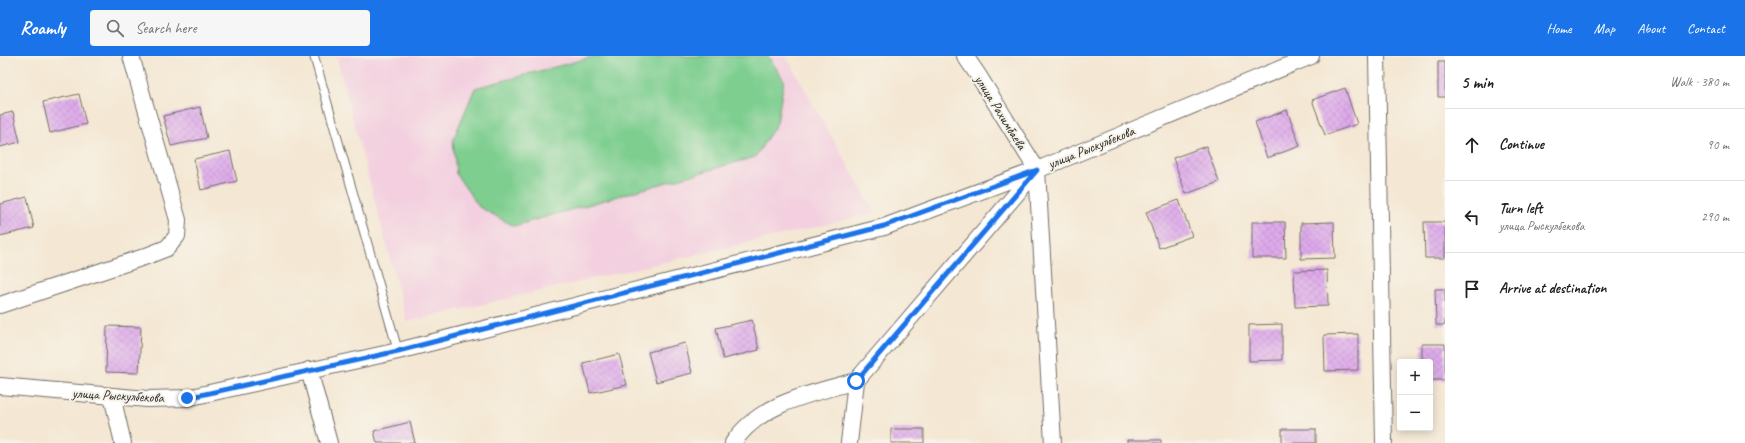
<!DOCTYPE html>
<meta charset="utf-8">
<style>
:root{--surface:#fff;--page:#f6f6f6;--text:#202124;--muted:#757577;--line:#e0e0e0;--accent:#1a73e8}
body{margin:0;font-family:Caveat,sans-serif;background:var(--page);color:var(--text)}
.controls{position:absolute;right:12px;bottom:12px;display:grid;overflow:hidden;border-radius:4px;box-shadow:0 2px 10px #0003}
.controls button{width:36px;height:36px;display:grid;place-items:center;padding:0;border:0;border-bottom:1px solid var(--line);background:var(--surface);color:var(--text);font:20px sans-serif}
.stop{position:absolute;width:12px;height:12px;margin:-9px;border:3px solid #1a73e8;border-radius:50%;background:#fff}
.stop.end{background:#1a73e8;border-color:#fff;box-shadow:0 1px 4px #0008}
.list{margin:0;padding:0;list-style:none}
h2{display:flex;justify-content:space-between;align-items:center;height:52px;margin:0;padding:0 16px;font-size:17px}
h2 small{font-size:13px;font-weight:400;color:var(--muted)}
.list li{display:grid;grid-template-columns:26px 1fr auto;gap:12px;align-items:center;box-sizing:border-box;height:72px;padding:0 16px;border-top:1px solid var(--line)}
.list b{display:block;font-size:15px;white-space:nowrap}
.list p{margin:0;font-size:13px;white-space:nowrap;color:var(--muted)}
.list em{font-size:13px;font-style:normal;color:var(--muted)}
.icon{flex:none;width:22px;height:22px;fill:none;stroke:currentColor;stroke-width:2;stroke-linecap:round;stroke-linejoin:round}
.map{position:relative;flex:none;width:1445px;height:387px;overflow:hidden}
header{display:flex;align-items:center;gap:24px;box-sizing:border-box;height:56px;padding:0 20px;background:var(--accent);color:#fff}
header strong{font-size:19px}
nav{display:flex;gap:22px;margin-inline-start:auto;font-size:14px}
.search{width:280px;height:36px;background:var(--page);display:flex;align-items:center;gap:10px;box-sizing:border-box;padding:0 14px;border-radius:4px;color:var(--muted);font-size:15px}
main{display:flex}
aside{flex:1;background:var(--surface)}
.map>svg:first-child{display:block}
.built{fill:#f3cfdf}
.green{fill:#7dce8f;stroke:#547c5d}
.building{fill:url(#building-cross-hatch)}
.lines{fill:none;stroke-linecap:round;stroke-linejoin:round}
.lane-casing{stroke:#716d66;stroke-width:10}
.street-casing{stroke:#716d66;stroke-width:18}
.lane{stroke:#fff;stroke-width:8}
.street{stroke:#fff;stroke-width:16}
.route{stroke:#1a73e8;stroke-width:5}
.labels{text-anchor:middle;stroke-width:4;stroke-linejoin:round;paint-order:stroke}
.street-label{font-size:14px;fill:#2b2b2b;stroke:#f7f3e8}
</style>
<header>
<strong>Roamly</strong>
<div class="search"><svg class="icon" aria-label="search" viewBox="0 0 24 24"><circle cx="10" cy="10" r="6"/><path d="M15 15l6 6"/></svg>Search here</div>
<nav><a>Home</a><a>Map</a><a>About</a><a>Contact</a></nav>
</header>
<main>
<div class="map">
<svg width="1445" height="387" viewBox="0 0 1445 387">
<defs>
<pattern id="building-cross-hatch" width="8" height="8" patternUnits="userSpaceOnUse"><rect width="8" height="8" fill="#deaaeb"/><path d="M0 0l8 8M0 8l8-8" fill="none" stroke="#bf92ca"/></pattern>
</defs>
<rect width="100%" height="100%" fill="#f7f3e8"/>
<filter id="ink" filterUnits="userSpaceOnUse"><feTurbulence type="fractalNoise" baseFrequency=".025" numOctaves="2"/><feDisplacementMap in="SourceGraphic" scale="8" xChannelSelector="R" yChannelSelector="G"/><feConvolveMatrix kernelMatrix="1 2 1 2 8 2 1 2 1" color-interpolation-filters="sRGB"/></filter>
<filter id="wash" filterUnits="userSpaceOnUse"><feTurbulence type="fractalNoise" baseFrequency=".012" numOctaves="4" result="noise"/><feDisplacementMap in="SourceGraphic" scale="16" xChannelSelector="R" yChannelSelector="G"/><feGaussianBlur stdDeviation="0.9" result="paint"/><feColorMatrix in="noise" values="0 0 0 0 0 0 0 0 0 0 0 0 0 0 0 0 0 1.4 0 .05"/><feComposite in="paint" operator="in"/></filter>
<g filter="url(#wash)">
<rect width="100%" height="100%" fill="#f4e7d3"/>
<!-- built -->
<path class="built" d="M336,0H786L875,157L407,266Z"/>
<!-- green -->
<path class="green" d="M596,0H768L784,24L777,67L755,101L514,170L479,151L456,118L453,84L475,32Z"/>
<g id="blocks">
<!-- building -->
<path class="building" d="M1438,6H1445V41H1438Z
M1345,32L1357,68L1325,79L1312,44Z
M79,38L86,68L50,77L43,46Z
M200,51L207,82L171,90L163,60Z
M1287,54L1300,90L1267,102L1255,66Z
M13,56L20,86L0,91V59Z
M1206,90L1219,126L1186,138L1173,102Z
M230,95L237,125L201,134L194,103Z
M27,141L34,172L0,180V148Z
M1179,144L1192,180L1159,192L1146,156Z
M1252,166H1285L1286,202H1252Z
M1334,166L1335,202L1301,203V167Z
M1424,166H1445V202H1425Z
M1327,214L1328,250L1295,251L1294,215Z
M1435,233H1445V269H1436Z
M752,264L759,294L723,303L716,272Z
M1282,268V304L1249,305V269Z
M107,270L141,271L139,317L106,316Z
M1358,278V314L1325,315L1324,279Z
M685,287L692,317L656,326L648,296Z
M1422,288H1445V324H1430V306H1422Z
M619,298L627,329L590,337L583,307Z
M410,366L415,387H377L374,375Z
M891,373H924V387H891Z
M1282,373H1316V387H1282Z
M1127,384H1161V387H1127Z"/>
</g>
</g>
<g filter="url(#ink)">
<use href="#blocks" fill-opacity="0" stroke="#716d66" stroke-width="1"/>
<g class="lines">
<!-- lane casing -->
<g class="lane-casing">
<path id="lane" d="M314,0L398,295"/>
</g>
<!-- street casing -->
<g class="street-casing">
<path id="street" d="M965,0L978,19L1037,114L1053,387
M1377,0L1384,387
M0,249L144,201L167,192L177,180L178,164L131,0
M309,314L329,387
M0,330L147,343L187,342L398,295L884,171L1037,114L1311,0
M112,340L123,387
M733,387C759,347 813,337 856,325
M849,387L856,325L1036,115"/>
</g>
<!-- lane -->
<use href="#lane" class="lane"/>
<!-- street -->
<use href="#street" class="street"/>
</g>
</g>
<g class="lines" filter="url(#ink)">
<!-- route -->
<path class="route" d="M187,342L398,295L884,170L1037,114L856,325"/>
</g>
<g class="labels">
<!-- street labels -->
<g class="street-label">
<text transform="translate(1001 56) rotate(58)" y="5">улица Рахимбаева</text>
<text transform="translate(1091 91) rotate(-22)" y="5">улица Рыскулбекова</text>
<text transform="translate(118 339) rotate(3)" y="5">улица Рыскулбекова</text>
</g>
</g>
</svg>
<div class="controls">
<button>+</button>
<button>−</button>
</div>
<div class="stop" style="left:856px;top:325px"></div>
<div class="stop end" style="left:187px;top:342px"></div>
</div>
<aside>
<h2>5 min<small>Walk · 380 m</small></h2>
<ul class="list">
<li><svg class="icon" aria-label="ahead" viewBox="0 0 24 24"><path d="M12 20V5M6 11l6-6 6 6"/></svg><div><b>Continue</b></div><em>90 m</em></li>
<li><svg class="icon" aria-label="left" viewBox="0 0 24 24"><path d="M17 20v-9H6M10 6l-5 5 5 5"/></svg><div><b>Turn left</b><p>улица Рыскулбекова</p></div><em>290 m</em></li>
<li><svg class="icon" aria-label="arrive" viewBox="0 0 24 24"><path d="M6 21V4h12l-3 4 3 4H6"/></svg><div><b>Arrive at destination</b></div></li>
</ul>
</aside>
</main>
